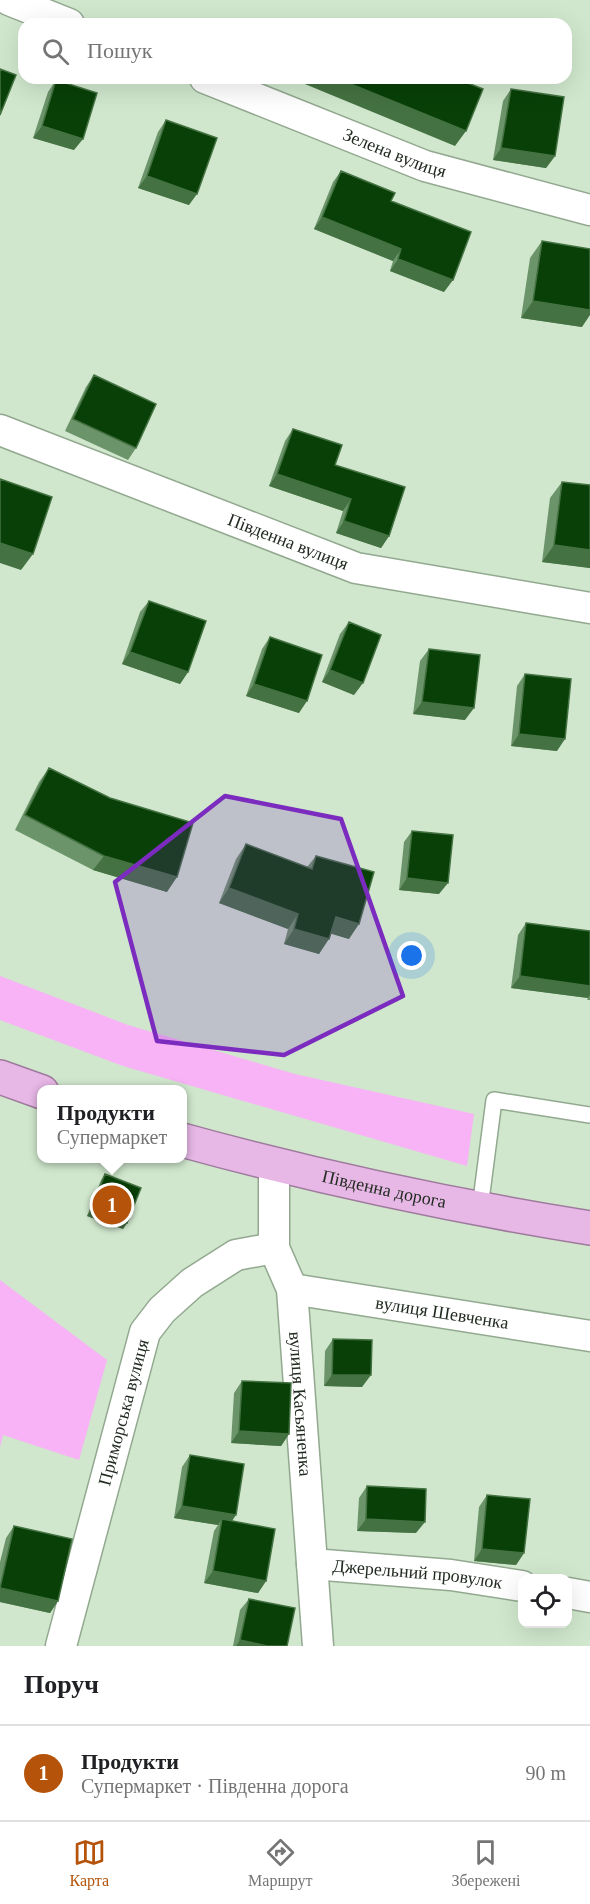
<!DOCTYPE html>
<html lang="uk">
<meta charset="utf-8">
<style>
:root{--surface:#fff;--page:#f6f6f6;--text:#202124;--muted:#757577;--line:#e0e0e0;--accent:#b45309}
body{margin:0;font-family:Georgia,serif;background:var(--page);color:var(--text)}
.controls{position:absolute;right:18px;bottom:18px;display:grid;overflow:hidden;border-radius:12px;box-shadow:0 6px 24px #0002}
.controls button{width:54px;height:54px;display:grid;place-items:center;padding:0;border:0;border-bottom:2px solid var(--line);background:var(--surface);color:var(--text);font:30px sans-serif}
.you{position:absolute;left:412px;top:956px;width:21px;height:21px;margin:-15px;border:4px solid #fff;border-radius:50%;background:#1a73e8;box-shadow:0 0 0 9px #1a73e833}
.badge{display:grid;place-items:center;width:39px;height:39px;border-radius:50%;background:var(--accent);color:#fff;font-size:20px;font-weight:700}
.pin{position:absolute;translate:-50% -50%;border:3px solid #fff;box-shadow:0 2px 6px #0006}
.popup{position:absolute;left:37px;top:1085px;width:150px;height:78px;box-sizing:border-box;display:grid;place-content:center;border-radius:12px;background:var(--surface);filter:drop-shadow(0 2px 4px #0005);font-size:20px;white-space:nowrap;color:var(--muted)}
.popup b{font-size:22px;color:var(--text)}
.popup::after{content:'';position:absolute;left:50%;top:100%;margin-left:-12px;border:12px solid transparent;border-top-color:var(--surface)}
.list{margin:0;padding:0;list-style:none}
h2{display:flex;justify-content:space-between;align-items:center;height:78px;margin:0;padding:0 24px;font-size:26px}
h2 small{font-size:20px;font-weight:400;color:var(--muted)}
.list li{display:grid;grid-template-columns:39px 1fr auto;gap:18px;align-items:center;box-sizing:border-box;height:96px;padding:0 24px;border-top:2px solid var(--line)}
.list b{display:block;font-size:22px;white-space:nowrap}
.list p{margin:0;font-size:20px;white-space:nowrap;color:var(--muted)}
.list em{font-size:20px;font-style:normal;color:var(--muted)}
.icon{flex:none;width:33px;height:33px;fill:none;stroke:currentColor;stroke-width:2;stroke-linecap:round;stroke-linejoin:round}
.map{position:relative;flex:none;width:590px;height:1646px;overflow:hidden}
.search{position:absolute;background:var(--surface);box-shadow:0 6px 24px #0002;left:18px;right:18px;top:18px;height:66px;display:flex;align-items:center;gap:15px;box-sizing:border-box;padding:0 21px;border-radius:18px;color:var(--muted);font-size:22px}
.sheet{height:174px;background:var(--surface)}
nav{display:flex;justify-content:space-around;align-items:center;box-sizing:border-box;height:84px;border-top:2px solid var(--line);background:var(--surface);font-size:16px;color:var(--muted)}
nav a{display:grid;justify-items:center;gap:3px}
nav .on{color:var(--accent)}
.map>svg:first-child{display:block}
.green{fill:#f8b2f6}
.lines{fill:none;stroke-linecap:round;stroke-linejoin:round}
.service-casing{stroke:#92a990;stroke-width:18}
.minor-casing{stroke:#92a990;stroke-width:33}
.trunk-casing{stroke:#9e7a9c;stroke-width:36}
.service{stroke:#fff;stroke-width:15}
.minor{stroke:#fff;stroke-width:30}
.trunk{stroke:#e7b7e6;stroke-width:33}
.wall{fill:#6c946a}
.shaded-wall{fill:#447242}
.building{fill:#084007;stroke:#447242;stroke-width:1.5}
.marked{fill:#7b2cbf;fill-opacity:0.2;stroke:#7b2cbf;stroke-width:4.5;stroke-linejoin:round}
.labels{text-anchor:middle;stroke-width:6;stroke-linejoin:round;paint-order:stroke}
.street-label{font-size:18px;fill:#222b21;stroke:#fff}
</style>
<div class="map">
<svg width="590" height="1646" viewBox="0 0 590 1646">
<rect width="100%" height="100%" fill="#d0e7cd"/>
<!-- green -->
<path class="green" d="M0,976L128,1025L295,1074L474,1114L467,1166L123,1066L0,1020Z
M0,1280L107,1360L79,1460L3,1435L0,1447Z"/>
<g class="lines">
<!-- service casing -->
<g class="service-casing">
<path id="service" d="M480,1208L494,1100L590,1115"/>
</g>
<!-- minor casing -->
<g class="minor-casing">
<g id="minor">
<path d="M9,0L69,24"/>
<path id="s1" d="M205,78L425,166L590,210"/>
<path id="s2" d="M0,430L356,568L590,608"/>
<path id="s3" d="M274,1165V1248L292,1289L318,1646"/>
<path id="s4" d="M292,1289L590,1336"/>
<path id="s5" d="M312,1564L451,1575L522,1586"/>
<path d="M568,1593L590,1597"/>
<path id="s6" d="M61,1646L145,1332L162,1310L192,1283L236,1255L274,1248"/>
</g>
</g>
<!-- trunk casing -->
<g class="trunk-casing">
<g id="trunk">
<path d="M0,1077L42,1092"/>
<path id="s7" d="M182,1140C316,1177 453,1206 590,1228"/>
</g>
</g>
<!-- service -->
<use href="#service" class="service"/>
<!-- minor -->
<use href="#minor" class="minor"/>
<!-- trunk -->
<use href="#trunk" class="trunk"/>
</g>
<!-- wall -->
<path class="wall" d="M56,80L74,150L33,138L48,92Z
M511,89L555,156L546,168L493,160L503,101Z
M166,120L189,205L138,188L158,132Z
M341,171L391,201L444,292L390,271L393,261L314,229L333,182Z
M542,241L582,327L521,318L530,258Z
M94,375L136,448L128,460L65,431L86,387Z
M293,429L335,465L389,536L381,548L336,533L343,511L269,486L285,441Z
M562,482L590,568L542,562L550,498Z
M149,601L188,672L180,684L122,664L140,612Z
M349,622L354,695L322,682L340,634Z
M270,637L299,713L246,696L262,649Z
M429,649L465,720L413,714L420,661Z
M525,674L557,751L511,746L517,686Z
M49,768L167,892L93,870L15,830L39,782Z
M412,831L439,894L399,890L404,842Z
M246,844L307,867L316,856L349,939L331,933L319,954L284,944L288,929L219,903L236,859Z
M526,923L590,931V1000H587L588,998L511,988L518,935Z
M105,1174L127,1223L123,1229L87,1216L101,1180Z
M333,1339L362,1387L324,1386L325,1351Z
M242,1381L289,1434L281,1446L231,1443L234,1393Z
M190,1455L232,1521L266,1581L258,1593L204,1583L214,1531L218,1525L174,1518L182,1467Z
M367,1486L416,1533L357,1531L359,1498Z
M487,1495L524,1553L516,1565L474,1561L479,1507Z
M14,1526L58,1601L50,1613L0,1602V1562L6,1538Z
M249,1599L287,1646H233L240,1610Z"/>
<!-- shaded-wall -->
<path class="shaded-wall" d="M303,78H336L466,131L455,146L300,82Z
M42,126L83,139L74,150L33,138Z
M501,148L555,156L546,168L493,160Z
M147,176L197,194L189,205L138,188Z
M322,217L401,249L393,261L314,229Z
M398,259L453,280L444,292L390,271Z
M533,301L590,310V315L582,327L521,318Z
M277,474L351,499L343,511L269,486Z
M344,521L389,536L381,548L336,533Z
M0,543L33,554L21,570L0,563Z
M554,545L590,550V568L542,562Z
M130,652L188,672L180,684L122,664Z
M330,670L363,683L354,695L322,682Z
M254,684L307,701L299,713L246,696Z
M422,702L474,708L465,720L413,714Z
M519,734L565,739L557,751L511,746Z
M104,856L177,877L167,892L93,870Z
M407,878L448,883L439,894L399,890Z
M229,888L298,914L288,929L219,903Z
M336,917L359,924L349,939L325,932Z
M294,929L329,939L319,954L284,944Z
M520,976L590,986V995L588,998L511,988Z
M91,1210L127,1223L123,1229L87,1216Z
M332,1375H371L362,1387L324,1386Z
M239,1431L289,1434L281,1446L231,1443Z
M182,1506L236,1515L228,1527L222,1519L218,1525L174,1518Z
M366,1519L425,1522L416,1533L357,1531Z
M482,1549L524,1553L516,1565L474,1561Z
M213,1571L266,1581L258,1593L204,1583Z
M0,1588L58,1601L50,1613L0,1602Z
M240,1640L267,1646H236Z"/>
<!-- building -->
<path class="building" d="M0,69L16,75L0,115Z
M336,78H455L483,89L466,131Z
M56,80L97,93L83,139L42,126Z
M511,89L564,97L555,156L501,148Z
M166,120L217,138L197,194L147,176Z
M341,171L395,193L391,201L471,232L453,280L398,259L401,249L322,217Z
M542,241L590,249V310L533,301Z
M94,375L156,404L136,448L73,419Z
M293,429L342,445L335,465L405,487L389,536L344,521L351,499L277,474Z
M0,479L52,497L33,554L0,543Z
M562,482L590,485V550L554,545Z
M149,601L206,621L188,672L130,652Z
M349,622L381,635L363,683L330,670Z
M270,637L322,655L307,701L254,684Z
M429,649L480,655L474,708L422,702Z
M525,674L571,679L565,739L519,734Z
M49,768L110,798L193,823L177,877L104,856L25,815Z
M412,831L453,835L448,883L407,878Z
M246,844L312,869L316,856L374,872L359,924L336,917L329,939L294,929L298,914L229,888Z
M526,923L590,931V986L520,976Z
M105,1174L141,1188L127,1223L91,1210Z
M333,1339L372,1340L371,1375H332Z
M242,1381L291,1383L289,1434L239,1431Z
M190,1455L244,1464L236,1515L182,1506Z
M367,1486L426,1489L425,1522L366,1519Z
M487,1495L530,1499L524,1553L482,1549Z
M222,1519L275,1529L266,1581L213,1571Z
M14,1526L72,1539L58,1601L0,1588Z
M249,1599L295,1608L287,1646H267L240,1640Z"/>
<!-- marked area -->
<path class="marked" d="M225,796L341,819L403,996L284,1055L157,1041L115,882Z"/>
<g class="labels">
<!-- street labels -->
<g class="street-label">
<text dy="6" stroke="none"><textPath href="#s1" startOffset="204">Зелена вулиця</textPath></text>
<text dy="6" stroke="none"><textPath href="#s2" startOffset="309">Південна вулиця</textPath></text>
<text dy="6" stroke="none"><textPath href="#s7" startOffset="208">Південна дорога</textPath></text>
<text dy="6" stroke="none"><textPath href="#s4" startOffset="152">вулиця Шевченка</textPath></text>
<text dy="6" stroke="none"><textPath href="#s3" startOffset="243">вулиця Касьяненка</textPath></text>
<text dy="6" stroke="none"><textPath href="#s6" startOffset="242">Приморська вулиця</textPath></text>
<text dy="6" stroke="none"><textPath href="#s5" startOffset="106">Джерельний провулок</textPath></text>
</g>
</g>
</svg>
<div class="controls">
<button><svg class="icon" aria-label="locate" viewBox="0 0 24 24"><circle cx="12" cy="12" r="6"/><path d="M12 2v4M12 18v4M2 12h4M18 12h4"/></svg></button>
</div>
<div class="you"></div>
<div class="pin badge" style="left:112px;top:1205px">1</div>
<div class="popup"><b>Продукти</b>Супермаркет</div>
<div class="search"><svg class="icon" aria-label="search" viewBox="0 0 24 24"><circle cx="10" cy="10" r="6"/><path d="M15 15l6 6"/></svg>Пошук</div>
</div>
<section class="sheet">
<h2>Поруч<small></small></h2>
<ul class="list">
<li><span class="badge">1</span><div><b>Продукти</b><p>Супермаркет · Південна дорога</p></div><em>90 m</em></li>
</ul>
</section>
<nav>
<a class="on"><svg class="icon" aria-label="map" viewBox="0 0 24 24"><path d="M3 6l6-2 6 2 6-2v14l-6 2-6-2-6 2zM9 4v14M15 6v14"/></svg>Карта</a>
<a><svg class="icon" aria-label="directions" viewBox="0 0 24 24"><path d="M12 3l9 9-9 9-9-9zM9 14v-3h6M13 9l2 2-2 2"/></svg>Маршрут</a>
<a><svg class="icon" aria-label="saved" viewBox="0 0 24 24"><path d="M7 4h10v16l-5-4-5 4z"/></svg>Збережені</a>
</nav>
